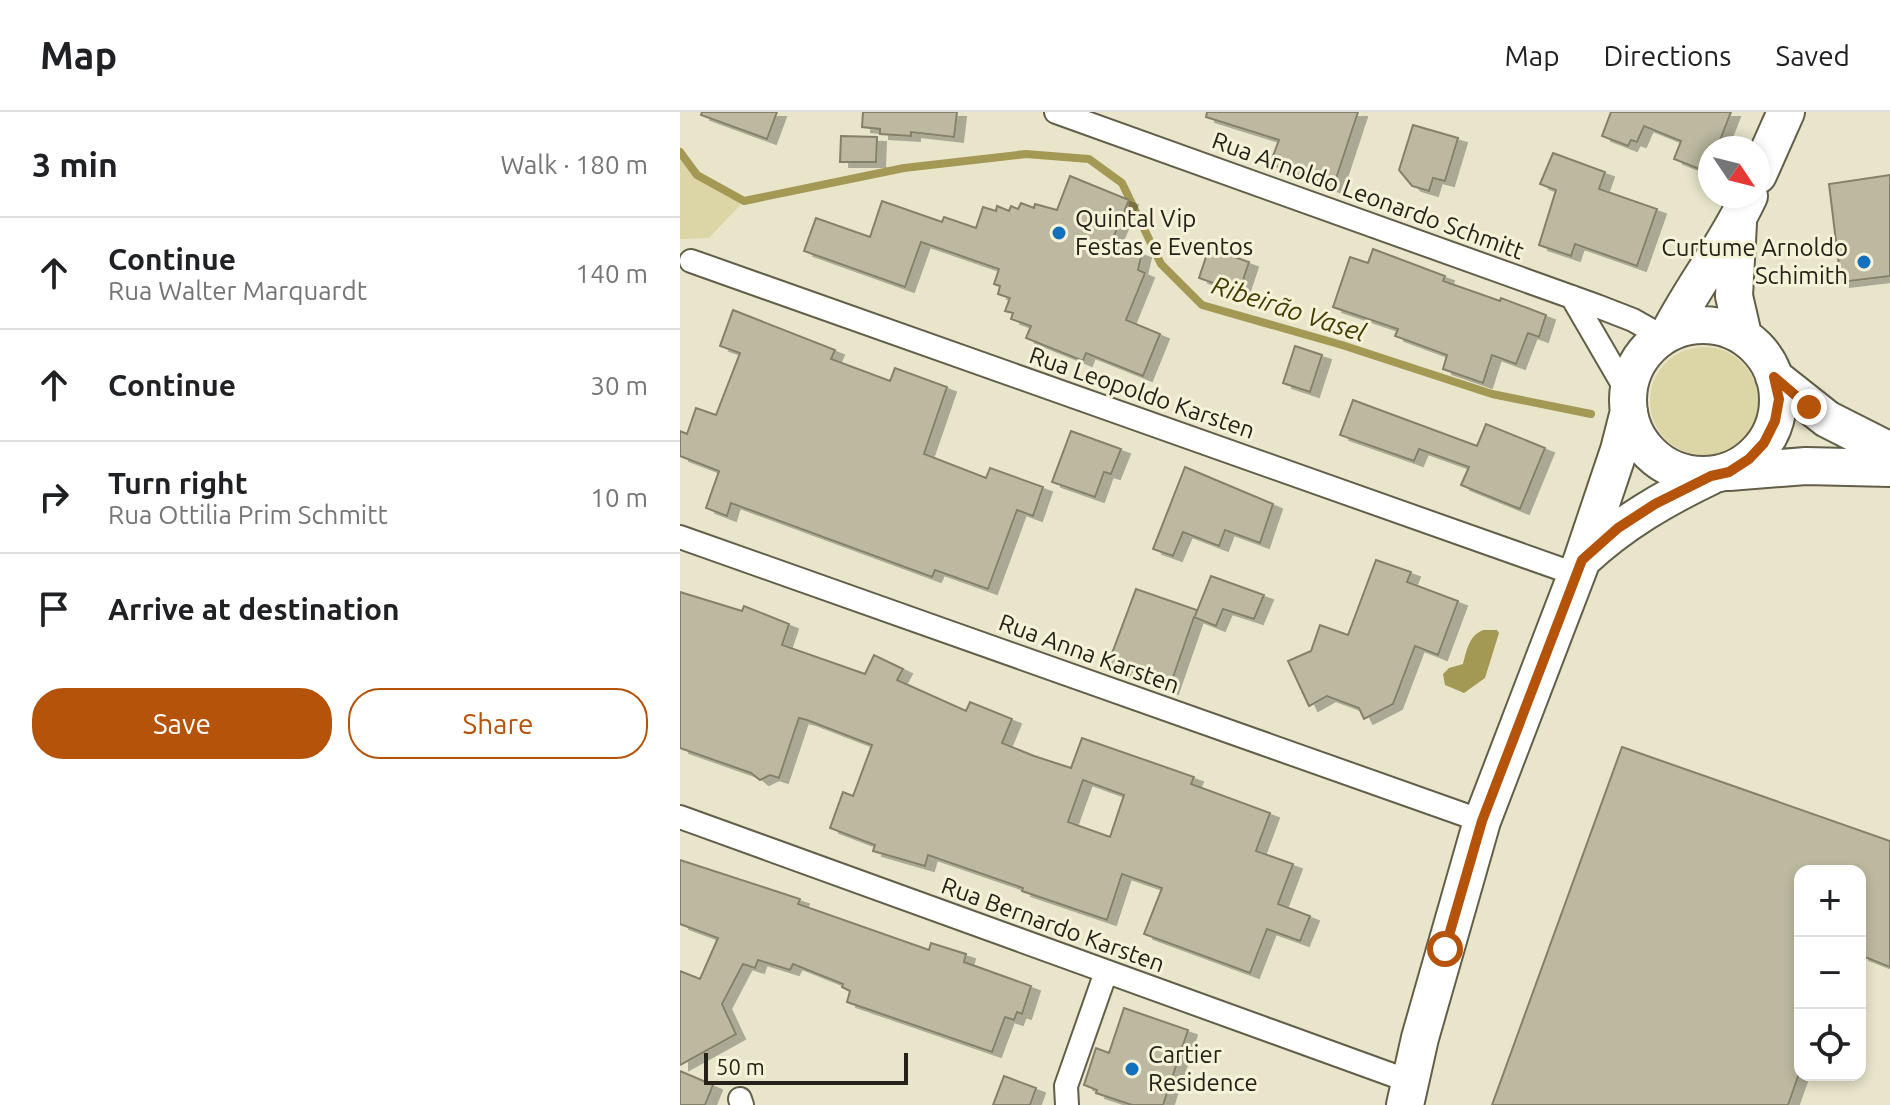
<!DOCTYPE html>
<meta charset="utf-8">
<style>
:root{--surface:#fff;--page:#f2f2f2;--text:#202124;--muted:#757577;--line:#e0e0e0;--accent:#b45309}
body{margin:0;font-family:Ubuntu,sans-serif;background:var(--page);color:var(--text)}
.controls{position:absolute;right:24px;bottom:24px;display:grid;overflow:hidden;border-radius:16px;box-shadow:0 4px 12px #0003}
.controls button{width:72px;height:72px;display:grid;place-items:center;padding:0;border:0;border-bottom:2px solid var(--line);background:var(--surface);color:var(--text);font:40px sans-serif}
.compass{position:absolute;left:1018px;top:24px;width:72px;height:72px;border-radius:50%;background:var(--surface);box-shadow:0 4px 12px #0003;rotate:125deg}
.scale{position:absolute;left:24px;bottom:20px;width:204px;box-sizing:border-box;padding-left:8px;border:4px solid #242219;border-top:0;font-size:22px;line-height:28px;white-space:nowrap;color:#242219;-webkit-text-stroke:6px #f6f2d8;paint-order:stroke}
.stop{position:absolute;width:24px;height:24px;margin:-18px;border:6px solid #b45309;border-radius:50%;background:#fff}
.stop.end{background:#b45309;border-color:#fff;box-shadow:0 2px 8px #0008}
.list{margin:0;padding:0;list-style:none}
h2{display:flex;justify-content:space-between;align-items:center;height:104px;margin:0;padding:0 32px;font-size:34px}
h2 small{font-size:26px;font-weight:400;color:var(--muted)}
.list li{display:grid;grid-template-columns:52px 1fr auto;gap:24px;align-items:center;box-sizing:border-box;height:112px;padding:0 32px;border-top:2px solid var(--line)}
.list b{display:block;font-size:30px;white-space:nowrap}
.list p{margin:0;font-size:26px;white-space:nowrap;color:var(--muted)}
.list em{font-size:26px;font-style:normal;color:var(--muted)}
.actions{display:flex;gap:16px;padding:24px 32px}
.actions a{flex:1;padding:18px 0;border:2px solid var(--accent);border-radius:32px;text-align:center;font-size:28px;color:var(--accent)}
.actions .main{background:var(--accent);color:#fff}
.icon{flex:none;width:44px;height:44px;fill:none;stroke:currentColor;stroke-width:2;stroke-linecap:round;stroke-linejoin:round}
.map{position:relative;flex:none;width:1210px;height:993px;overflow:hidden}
header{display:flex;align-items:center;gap:48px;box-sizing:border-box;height:112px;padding:0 40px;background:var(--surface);border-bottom:2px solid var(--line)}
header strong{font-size:38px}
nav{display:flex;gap:44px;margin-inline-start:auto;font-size:28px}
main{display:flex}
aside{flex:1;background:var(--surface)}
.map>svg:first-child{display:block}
.green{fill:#dcd5a6}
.water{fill:#a49954}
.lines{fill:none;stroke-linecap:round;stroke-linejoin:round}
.stream{stroke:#a49954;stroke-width:8}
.building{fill:#bdb9a0;stroke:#858169;stroke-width:2;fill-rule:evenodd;filter:url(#shadow)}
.minor-casing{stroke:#625e47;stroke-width:26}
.primary-casing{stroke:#625e47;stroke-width:40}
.minor{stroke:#fff;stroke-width:22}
.primary{stroke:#fff;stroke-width:36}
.route{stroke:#b45309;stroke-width:10}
.poi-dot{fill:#1370bd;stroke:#f6f2d8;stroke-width:3}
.labels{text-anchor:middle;stroke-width:6;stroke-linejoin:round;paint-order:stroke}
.street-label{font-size:24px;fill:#242219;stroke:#f6f2d8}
.poi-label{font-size:24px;fill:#242219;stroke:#f6f2d8;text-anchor:start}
.water-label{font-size:26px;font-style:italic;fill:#453c01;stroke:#f6f2d8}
</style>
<header>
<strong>Map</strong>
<nav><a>Map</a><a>Directions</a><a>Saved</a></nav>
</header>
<main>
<aside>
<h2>3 min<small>Walk · 180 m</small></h2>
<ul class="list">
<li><svg class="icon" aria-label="ahead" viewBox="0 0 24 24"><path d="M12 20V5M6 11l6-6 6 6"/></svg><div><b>Continue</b><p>Rua Walter Marquardt</p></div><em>140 m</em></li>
<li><svg class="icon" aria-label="ahead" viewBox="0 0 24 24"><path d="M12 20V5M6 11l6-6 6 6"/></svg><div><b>Continue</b></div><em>30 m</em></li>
<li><svg class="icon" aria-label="right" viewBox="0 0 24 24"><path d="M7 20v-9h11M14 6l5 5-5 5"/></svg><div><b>Turn right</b><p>Rua Ottilia Prim Schmitt</p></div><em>10 m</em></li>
<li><svg class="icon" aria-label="arrive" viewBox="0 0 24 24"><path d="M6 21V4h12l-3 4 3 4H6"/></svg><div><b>Arrive at destination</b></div></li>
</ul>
<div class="actions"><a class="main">Save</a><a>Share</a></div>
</aside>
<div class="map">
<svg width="1210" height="993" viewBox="0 0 1210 993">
<defs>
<filter id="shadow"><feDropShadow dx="9" dy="5" stdDeviation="0" flood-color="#0004"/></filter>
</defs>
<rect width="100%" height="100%" fill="#e9e5cb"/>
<!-- green -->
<path class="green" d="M0,40L17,63L64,89L29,126L0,127Z
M970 289a54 54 0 1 1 108 0a54 54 0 1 1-108 0Z"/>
<!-- water -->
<path class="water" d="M803,518H817L819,521L805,566L784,581L765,573L763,562L769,556L783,552C787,537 789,524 803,518Z"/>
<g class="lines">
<!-- stream -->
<path class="stream" d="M0,40L17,63L64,89L224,56L346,42L409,47L442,71L481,152L522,193L662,233L812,282L911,302"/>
</g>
<!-- building -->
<path class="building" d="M22,0H97L87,27L21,3Z
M183,0H277L274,25L231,20V24L200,22V17L182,15Z
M527,0H678L653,76L590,52L599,28L526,5Z
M931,0H1051L1037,36H1030V52L1027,60L994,47L1001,29L964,14L957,30L951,28L948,34L922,24Z
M733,13L778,26L765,69L753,66L749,79L732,74L719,58Z
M161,24L197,25L196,50H160Z
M873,41L925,60L919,77L977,97L957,154L895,132L891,144L859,133L876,78L860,72Z
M1210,63V164L1161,170L1149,72Z
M390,64L449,88L432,129L462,141L458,158L465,161L446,208L480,222L463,264L406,241L403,249L346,226L351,214L331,207L333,201L325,199L330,186L318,182L320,174L314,172L319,157L241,130L225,175L124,139L136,106L190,125L202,89L262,110L264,105L296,116L303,95L316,99L317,94L329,99L331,94L338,97L341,91L354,96L355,92L377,98Z
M529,136L569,150L559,180L519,166Z
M693,137L765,164L763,169L820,189L821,186L866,203L859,225L848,221L836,252L812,243L803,271L763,257L767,243L715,224L718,217L653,195L670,145L688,151Z
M53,198L155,238L151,247L210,269L215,256L267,275L244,342L306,366L310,356L363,375L353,404L337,398L308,477L255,458L252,465L51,391L47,404L26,396L39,359L0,344V319L7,322L16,296L36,303L60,241L40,234Z
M615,234L642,243L630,280L603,271Z
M673,288L797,334L806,312L865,336L840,397L781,373L789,355L739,337L734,349L660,323Z
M391,319L441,337L431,362L424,360L415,385L372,370Z
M505,355L593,392L580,431L545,418L539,434L503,420L493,444L473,437Z
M696,448L731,460L727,470L778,489L758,543L735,534L713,592L684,607L679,596L647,584L629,594L608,549L631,539L640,513L668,523Z
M531,464L584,483L574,507L543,497L536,514L514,505L489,577L427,555L456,477L517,498L515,504Z
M0,480L62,499L64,494L109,512L102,533L185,562L194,543L223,557L217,568L286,599L290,590L332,607L322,631L354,644L391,656L402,626L514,665L511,672L590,701L576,739L613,752L598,792L630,804L620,829L587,817L570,861L464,822L482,776L442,762L427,808L342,779L343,776L248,743L245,754L193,739L195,733L150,716L163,680L173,684L192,633L127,608L119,606L99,666L90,663L80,668L71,661L0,636ZM403,668L444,683L430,725L388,710Z
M942,635L1210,729V855L1180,843V759H1120V959L1108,993H812Z
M0,748L120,787L118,792L249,838L251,831L286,842L284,850L351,874L342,902L337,900L334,908L325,905L312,940L167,890L170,879L162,875L163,872L113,852L110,858L78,848L75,856L63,852L42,892L56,922L0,953V859L20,867L38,826L0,812Z
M444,896L508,918L483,993H452L416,981L417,978L404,973L416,936L429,941Z
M0,959L33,973L25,993H0Z
M324,964L356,976L350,993H313Z"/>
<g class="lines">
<!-- minor casing -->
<g class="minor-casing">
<path id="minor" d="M376,0L917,194L953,208L983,225
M11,149L895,462
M892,185L949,283
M0,425L802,709
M0,705L729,969
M60,987L62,993
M387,993L386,974L426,860"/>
</g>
<!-- primary casing -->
<g class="primary-casing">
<path id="primary" d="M1078,63L1106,0
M1058,111L1054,184L1063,223
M948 288a75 75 0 1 1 150 0a75 75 0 1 1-150 0Z
M989,221C1013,174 1047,132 1069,84
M1094,265L1147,307L1210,339
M1049,360L1126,354L1210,356
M903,447C942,411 983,387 1031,364
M725,993L740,926L802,709L902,448L939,338L949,299"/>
</g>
<!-- minor -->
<use href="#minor" class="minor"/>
<!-- primary -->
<use href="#primary" class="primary"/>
</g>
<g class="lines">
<!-- route -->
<path class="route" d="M765,837L802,709L902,448L938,416L975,392L1031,364L1049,360L1069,347L1084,331L1095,309L1099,287L1094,265L1129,295"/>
</g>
<!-- markers -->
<g class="poi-dot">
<circle cx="379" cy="121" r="8"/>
<circle cx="1184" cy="150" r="8"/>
<circle cx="452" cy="957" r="8"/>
</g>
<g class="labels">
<!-- street labels -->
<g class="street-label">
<text transform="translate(688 84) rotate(20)" y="8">Rua Arnoldo Leonardo Schmitt</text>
<text transform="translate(462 281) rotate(19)" y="8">Rua Leopoldo Karsten</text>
<text transform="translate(409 542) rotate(20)" y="8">Rua Anna Karsten</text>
<text transform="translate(373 813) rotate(20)" y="8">Rua Bernardo Karsten</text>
</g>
<!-- poi labels -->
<g class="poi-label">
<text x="395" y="115">Quintal Vip<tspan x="395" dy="28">Festas e Eventos</tspan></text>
<text x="1168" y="144" text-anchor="end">Curtume Arnoldo<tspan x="1168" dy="28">Schimith</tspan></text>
<text x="468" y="951">Cartier<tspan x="468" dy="28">Residence</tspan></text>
</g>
<!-- water labels -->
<g class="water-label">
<text transform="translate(609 197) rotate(18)" y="9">Ribeirão Vasel</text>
</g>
</g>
</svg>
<div class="controls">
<button>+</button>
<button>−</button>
<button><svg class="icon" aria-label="locate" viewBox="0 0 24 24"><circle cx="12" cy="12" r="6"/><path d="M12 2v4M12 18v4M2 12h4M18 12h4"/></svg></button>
</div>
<svg class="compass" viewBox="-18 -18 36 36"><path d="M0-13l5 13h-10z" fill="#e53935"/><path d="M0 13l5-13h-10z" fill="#757577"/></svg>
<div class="scale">50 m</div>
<div class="stop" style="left:765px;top:837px"></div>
<div class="stop end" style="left:1129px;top:295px"></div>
</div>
</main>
